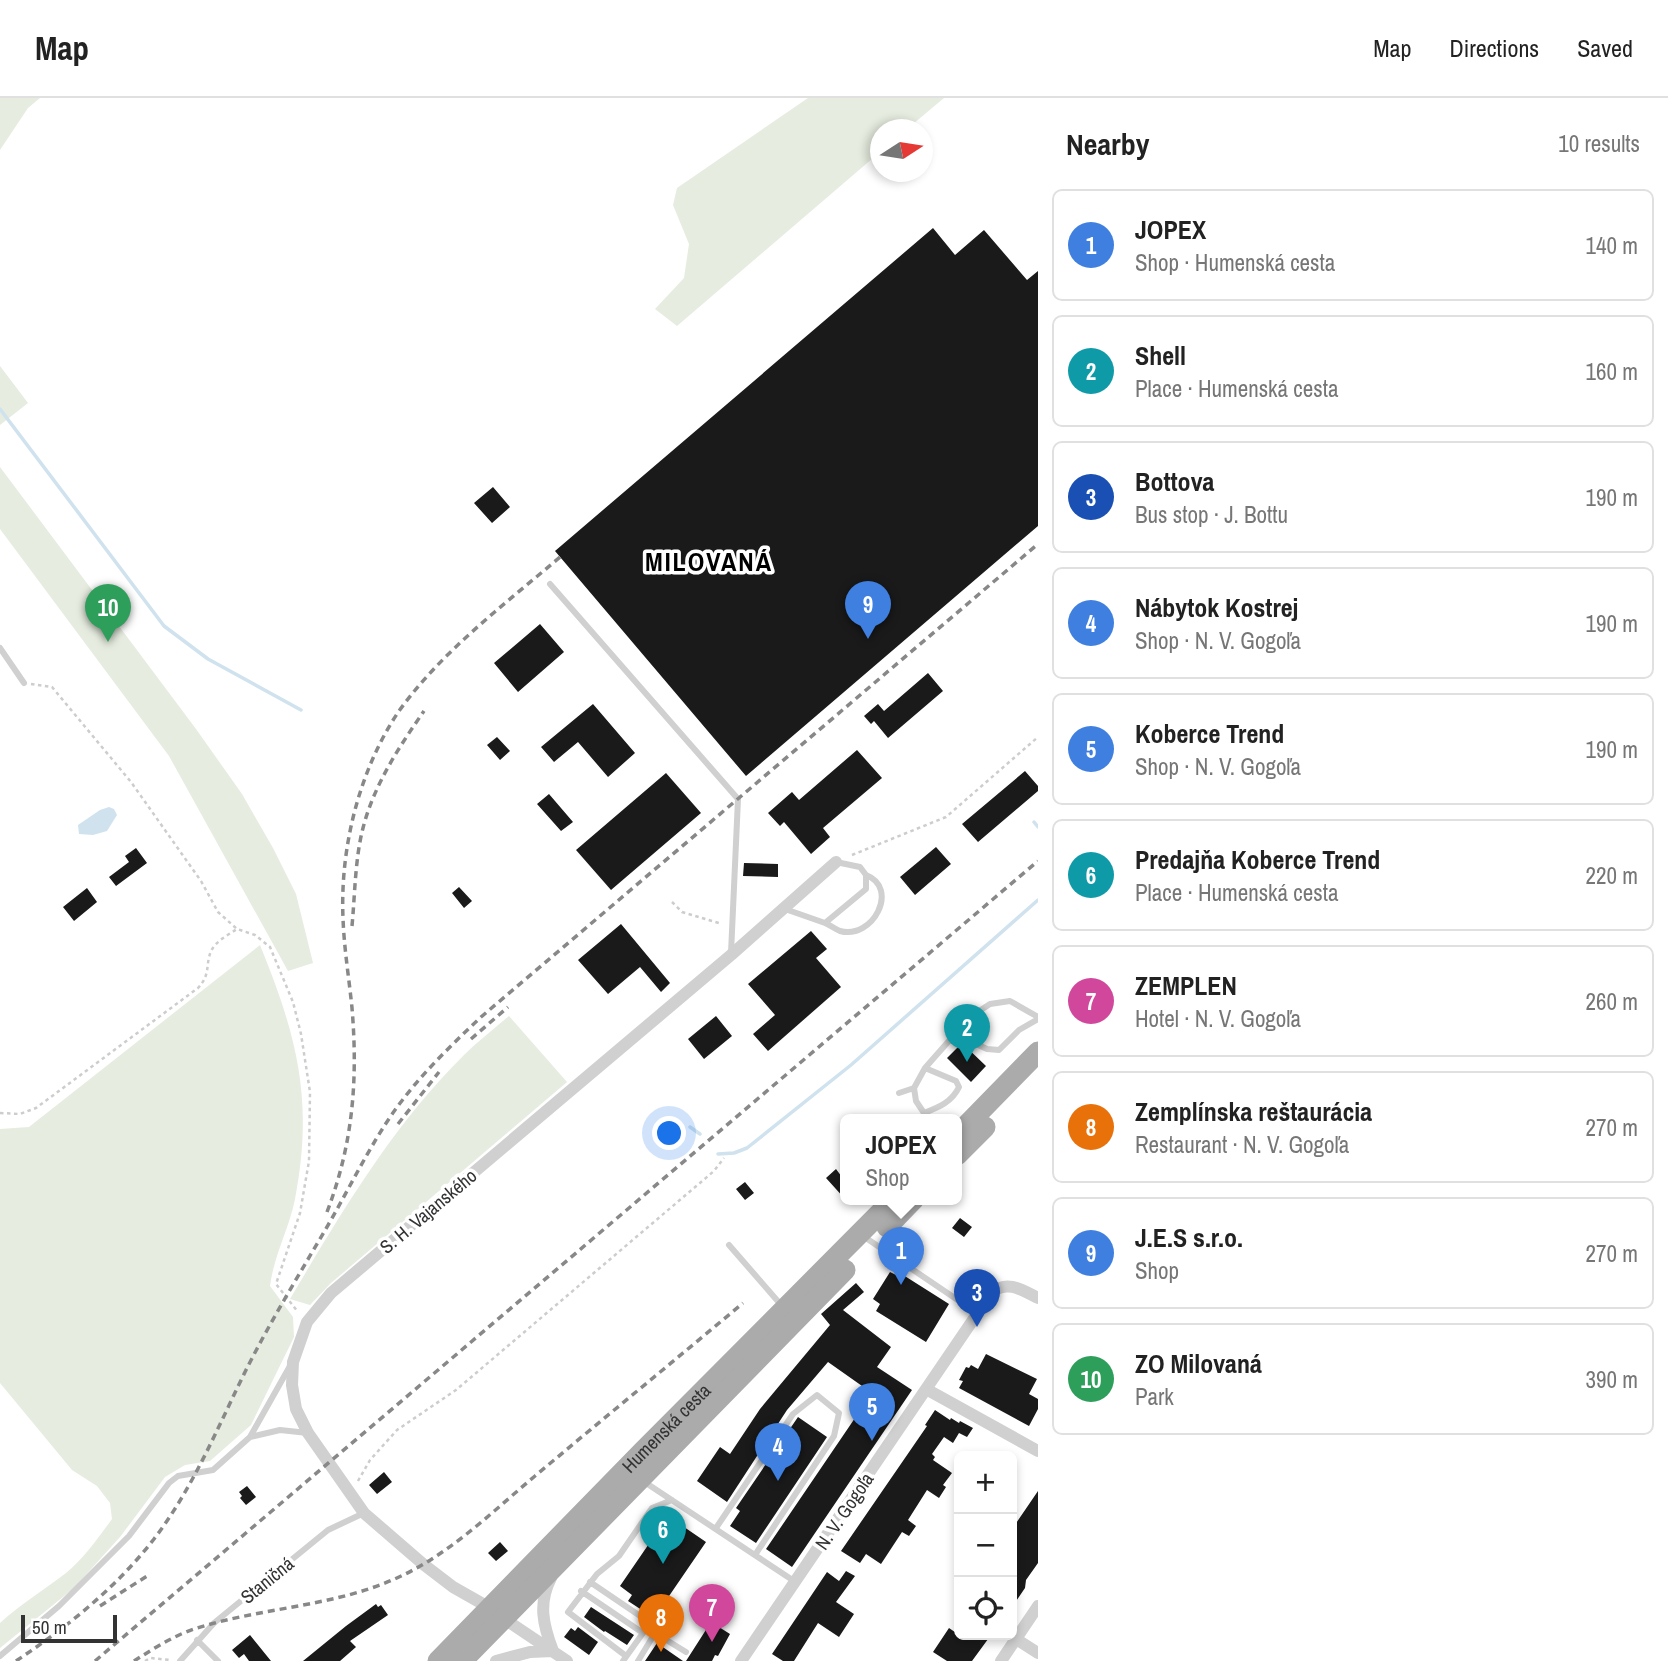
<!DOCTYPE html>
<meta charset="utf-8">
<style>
:root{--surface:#fff;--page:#f6f6f6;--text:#222;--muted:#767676;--line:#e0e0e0;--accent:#0b8043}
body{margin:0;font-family:"Archivo Narrow",sans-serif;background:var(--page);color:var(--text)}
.controls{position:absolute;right:21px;bottom:21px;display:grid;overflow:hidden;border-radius:10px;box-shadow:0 4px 10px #0003}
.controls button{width:63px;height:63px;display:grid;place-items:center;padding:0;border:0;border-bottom:2px solid var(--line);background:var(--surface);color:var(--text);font:35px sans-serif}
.compass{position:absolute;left:870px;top:21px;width:63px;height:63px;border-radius:50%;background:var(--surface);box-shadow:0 4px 10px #0003;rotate:78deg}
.scale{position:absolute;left:21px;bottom:18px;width:96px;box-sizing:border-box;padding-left:7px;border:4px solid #333;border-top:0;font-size:19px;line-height:24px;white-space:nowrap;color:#333;-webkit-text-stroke:5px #fff;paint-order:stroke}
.you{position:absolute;left:670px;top:1036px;width:24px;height:24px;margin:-18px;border:5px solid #fff;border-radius:50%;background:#1a73e8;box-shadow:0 0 0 10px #1a73e833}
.badge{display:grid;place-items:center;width:46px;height:46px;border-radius:50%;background:var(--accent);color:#fff;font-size:23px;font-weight:700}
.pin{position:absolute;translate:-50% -58px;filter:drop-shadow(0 2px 4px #0008)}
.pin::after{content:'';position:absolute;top:37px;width:24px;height:21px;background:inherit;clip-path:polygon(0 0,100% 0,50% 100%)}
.popup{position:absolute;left:840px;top:1016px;width:122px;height:91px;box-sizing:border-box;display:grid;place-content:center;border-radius:10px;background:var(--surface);filter:drop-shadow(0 2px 5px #0005);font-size:23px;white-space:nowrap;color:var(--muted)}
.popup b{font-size:26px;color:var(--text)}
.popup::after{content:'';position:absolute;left:50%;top:100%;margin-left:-14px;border:14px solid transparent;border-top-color:var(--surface)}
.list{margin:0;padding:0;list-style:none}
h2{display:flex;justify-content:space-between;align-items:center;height:91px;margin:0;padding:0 28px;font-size:30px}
h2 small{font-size:23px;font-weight:400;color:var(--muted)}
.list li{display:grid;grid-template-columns:46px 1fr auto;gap:21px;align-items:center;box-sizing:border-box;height:112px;margin:0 14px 14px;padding:0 14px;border:2px solid var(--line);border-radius:10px}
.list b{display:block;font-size:26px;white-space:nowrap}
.list p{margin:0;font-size:23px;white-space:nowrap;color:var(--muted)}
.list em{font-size:23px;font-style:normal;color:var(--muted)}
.icon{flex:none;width:38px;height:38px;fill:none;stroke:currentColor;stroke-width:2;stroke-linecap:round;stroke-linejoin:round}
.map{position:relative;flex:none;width:1038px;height:1563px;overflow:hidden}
header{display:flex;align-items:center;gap:42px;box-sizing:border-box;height:98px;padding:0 35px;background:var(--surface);border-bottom:2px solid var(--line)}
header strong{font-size:33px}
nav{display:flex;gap:38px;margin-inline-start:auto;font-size:24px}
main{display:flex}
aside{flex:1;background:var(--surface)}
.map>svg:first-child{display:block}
.green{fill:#e6ecdf}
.water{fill:#cfe2ee}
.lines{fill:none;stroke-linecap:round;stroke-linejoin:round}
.stream{stroke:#cfe2ee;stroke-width:3.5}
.building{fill:#1a1a1a}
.path{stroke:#cdcdcd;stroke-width:2.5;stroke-dasharray:3.5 3.5;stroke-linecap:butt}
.service{stroke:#d0d0d0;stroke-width:6}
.minor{stroke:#d0d0d0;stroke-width:12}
.primary{stroke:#ababab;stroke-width:21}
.rail{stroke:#888;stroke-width:3.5;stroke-dasharray:7 5;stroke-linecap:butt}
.labels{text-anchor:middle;stroke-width:7;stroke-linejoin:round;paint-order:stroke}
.street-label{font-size:19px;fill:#333;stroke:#fff}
.district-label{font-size:26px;font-weight:bold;letter-spacing:2px;fill:#000;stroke:#fff}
</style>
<header>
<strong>Map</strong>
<nav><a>Map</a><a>Directions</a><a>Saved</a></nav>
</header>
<main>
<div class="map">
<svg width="1038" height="1563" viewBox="0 0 1038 1563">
<rect width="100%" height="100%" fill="#fff"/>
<!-- green -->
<path class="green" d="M0,0H40L28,10L0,52Z
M808,0H944L907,31L880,32V54L677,228L655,211L684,180L689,146L673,107L677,90Z
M0,268L28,305L0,327Z
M0,369L196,631L242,696L273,750L296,796L313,865L288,873L169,658L0,431Z
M260,847C297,938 314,1002 295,1101C289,1131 274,1157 270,1188L293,1219L294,1239L251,1327L210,1363L185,1367L165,1379L120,1439L74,1490L0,1550V1525C21,1506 44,1492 66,1475C84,1460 99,1439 112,1421L110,1405L97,1388L72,1372L0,1285V1031L29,1029Z
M509,918L567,984L331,1185L310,1207L290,1201C341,1115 393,1027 464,957C478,943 494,931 509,918Z"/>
<!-- water -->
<path class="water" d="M109,709L114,711L117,717L107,733L93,737L79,736L78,727L100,712Z"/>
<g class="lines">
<!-- stream -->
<path class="stream" d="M0,311L164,528L208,561L301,612
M1034,724L1038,729
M690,1029L700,1036
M718,1056L734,1055L747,1050L851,967L1038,802"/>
</g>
<!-- building -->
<path class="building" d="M933,130L955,157L984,132L1027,182L1038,173V428L746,678L555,453Z
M493,389L510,409L492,425L474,405Z
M540,526L564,554L518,594L494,565Z
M928,575L943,593L888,640L874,623L871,626L864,618L878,606L884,613Z
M593,606L635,655L608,679L578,644L554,664L541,649Z
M497,639L510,653L500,662L487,647Z
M857,652L882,680L823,730L830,739L811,756L784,724L780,728L768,715L792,694L799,702Z
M1025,673L1038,688V693L978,744L962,726Z
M666,675L701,715L611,792L576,752Z
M549,696L573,724L561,733L537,706Z
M936,749L951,766L915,797L900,779Z
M136,750L147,765L116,788L109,779L129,764L125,758Z
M744,765L778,766V779L743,778Z
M459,789L472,803L464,810L452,795Z
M87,790L97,804L74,823L63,809Z
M621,826L670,885L661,894L640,869L608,896L578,862Z
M811,833L827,851L816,860L841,889L768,953L753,936L775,917L748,886Z
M716,918L732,938L704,961L688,941Z
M962,945L986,968L971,984L947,960Z
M836,1071L845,1083V1101L826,1080Z
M745,1084L754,1095L745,1102L736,1091Z
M960,1120L972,1129L964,1139L952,1130Z
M890,1174L898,1178L900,1175L949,1206L926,1244L876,1213L880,1206L873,1201Z
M856,1185L864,1194L843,1212L891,1249L877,1269L912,1292L792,1469L766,1451L872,1295L828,1264L787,1312L727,1404L697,1383L720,1349L730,1356L760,1311L830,1227L821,1216Z
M986,1256L1037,1281L1029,1296L1038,1301V1311L1029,1328L959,1290L963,1283L959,1282L966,1269L969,1270L971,1267L978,1271Z
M935,1312L950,1322L951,1320L959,1325L960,1323L973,1330L967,1339L959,1335L953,1345L944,1339L932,1356L935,1359L933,1362L952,1375L943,1387L946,1389L939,1400L927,1392L908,1422L916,1428L909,1438L902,1434L881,1466L866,1456L860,1465L841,1453L927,1328L925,1327Z
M798,1319L827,1339L756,1445L730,1428L740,1413L736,1410Z
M384,1374L392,1384L377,1396L369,1387Z
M247,1388L256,1399L246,1407L240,1400L242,1398L239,1394Z
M1038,1393V1465L1026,1482L1025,1490L1012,1509V1431Z
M668,1418L706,1444L654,1520L628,1503L632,1497L620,1488Z
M500,1444L508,1453L496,1463L488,1455Z
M846,1473L855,1478L836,1504L854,1516L839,1539L818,1525L794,1563H783L772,1556L827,1474L839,1483Z
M376,1506L378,1509L381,1507L388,1517L350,1543L356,1549L340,1563H303L346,1528Z
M591,1509L634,1537L627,1547L605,1533L604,1534L584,1519Z
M711,1524L730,1536L718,1558L715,1557L712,1563H686Z
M578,1529L598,1544L589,1557L564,1539L571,1530L575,1533Z
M949,1530L965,1541L968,1537H991L972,1563H947L933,1554Z
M250,1537L271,1563H249L244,1556L239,1560L232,1552Z
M657,1545L683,1563H645Z"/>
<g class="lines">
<!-- path -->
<path class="path" d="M31,586L52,589L131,684L201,783L218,814L237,831L255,837L270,849L293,904L301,936L310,994L309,1063L300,1115L276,1186L298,1214
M852,757L946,719L1038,639
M672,804L682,814L722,826
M0,1015L20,1016L36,1010L198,890C211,876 205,868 211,853C216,843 228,837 237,831
M358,1383L370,1362L397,1332L456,1292L714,1073L724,1060
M145,1563L150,1560L170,1562"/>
<!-- service -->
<path class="service" d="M550,486L738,701L731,855
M0,550L24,585
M785,811L825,825L866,791V777L860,769L836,764
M825,825C830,827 835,831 840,833C873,842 900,790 866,777
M955,936L987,951L999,952L1019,932L1038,921
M899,995L914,990
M924,1015C939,1009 952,1004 959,989L956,983L925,970
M928,1021L916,1003L914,990L925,970L970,919L990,906L1010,903L1038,919
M863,1138L977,1215
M729,1147L782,1208
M250,1339L280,1332L308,1335
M643,1383L794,1483
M716,1430L793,1316L817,1297L839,1315L834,1338L755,1457
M590,1484L649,1524L643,1535
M581,1493L643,1535L623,1563
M197,1542L218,1563
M0,1558L59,1508L129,1438L169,1385L178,1378L213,1372L250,1339L290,1268
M626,1558L568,1514L597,1476L619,1458L652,1410L672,1402
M180,1563L214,1525L328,1432L364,1415
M638,1563L655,1535L686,1554"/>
<!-- minor -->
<path class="minor" d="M926,1291L1038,1353
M551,1480C538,1505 543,1527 553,1553
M490,1510L453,1489L423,1466L364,1415L308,1335L296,1311L292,1287L293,1264L307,1224L331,1195L731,857L836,764
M503,1520L567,1563
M1016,1541L1038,1555
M496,1563L530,1554L553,1553
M741,1563L992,1194C1008,1182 1022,1192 1038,1200
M1001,1563L1038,1508"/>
<!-- primary -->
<g class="primary">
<path d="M957,1037L1038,954"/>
<path d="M957,1057L985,1029"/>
<path d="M887,1129L914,1101"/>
<path id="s1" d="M438,1563L643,1353L894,1101"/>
<path d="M462,1563L845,1172"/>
</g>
<!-- rail -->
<path class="rail" d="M352,828C355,796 355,761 363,730C374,687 399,649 424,613
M471,941L508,909
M398,1026L439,974
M327,1114C353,1046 358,982 352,910C349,880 344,850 343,820C340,750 359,672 399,613C442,553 504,507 560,459
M100,1508L147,1478
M16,1563C67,1529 116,1490 154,1441C193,1390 217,1331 245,1274C271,1222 302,1172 331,1122C348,1092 364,1060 383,1030C409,988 445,953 481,919L1038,446
M95,1563L1038,763
M134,1563C153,1551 173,1538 194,1531C262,1509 335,1509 399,1479C451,1455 492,1414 535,1378C604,1320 674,1263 743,1205"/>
</g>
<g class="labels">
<!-- street labels -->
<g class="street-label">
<text transform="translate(428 1113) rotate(-40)" y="7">S. H. Vajanského</text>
<text dy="7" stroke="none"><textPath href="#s1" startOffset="326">Humenská cesta</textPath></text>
<text transform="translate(844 1413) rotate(-56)" y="7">N. V. Gogoľa</text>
<text transform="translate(267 1482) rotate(-39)" y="7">Staničná</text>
</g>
<!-- district labels -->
<g class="district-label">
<text x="709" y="473">MILOVANÁ</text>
</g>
</g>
</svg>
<div class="controls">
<button>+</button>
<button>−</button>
<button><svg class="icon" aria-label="locate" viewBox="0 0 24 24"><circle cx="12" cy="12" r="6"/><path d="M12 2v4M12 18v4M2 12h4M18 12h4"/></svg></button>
</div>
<svg class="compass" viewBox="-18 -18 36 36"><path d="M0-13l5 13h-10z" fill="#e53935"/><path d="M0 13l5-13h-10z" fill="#767676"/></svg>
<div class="scale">50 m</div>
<div class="you"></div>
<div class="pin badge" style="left:901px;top:1187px;background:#3f7fe0">1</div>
<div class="popup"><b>JOPEX</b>Shop</div>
<div class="pin badge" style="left:967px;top:964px;background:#0f9aa8">2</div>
<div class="pin badge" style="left:977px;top:1229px;background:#1a4fb4">3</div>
<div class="pin badge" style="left:778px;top:1383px;background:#3f7fe0">4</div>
<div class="pin badge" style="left:872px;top:1343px;background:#3f7fe0">5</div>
<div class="pin badge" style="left:663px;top:1466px;background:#0f9aa8">6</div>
<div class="pin badge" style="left:712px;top:1544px;background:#d1479c">7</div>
<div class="pin badge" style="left:661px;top:1554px;background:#e8710a">8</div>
<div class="pin badge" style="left:868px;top:541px;background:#3f7fe0">9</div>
<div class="pin badge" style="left:108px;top:544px;background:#2e9e5b">10</div>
</div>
<aside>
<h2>Nearby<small>10 results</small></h2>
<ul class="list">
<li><span class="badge" style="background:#3f7fe0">1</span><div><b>JOPEX</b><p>Shop · Humenská cesta</p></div><em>140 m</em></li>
<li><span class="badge" style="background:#0f9aa8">2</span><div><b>Shell</b><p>Place · Humenská cesta</p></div><em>160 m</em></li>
<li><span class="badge" style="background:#1a4fb4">3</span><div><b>Bottova</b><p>Bus stop · J. Bottu</p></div><em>190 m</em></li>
<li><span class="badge" style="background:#3f7fe0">4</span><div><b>Nábytok Kostrej</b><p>Shop · N. V. Gogoľa</p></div><em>190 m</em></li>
<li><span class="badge" style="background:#3f7fe0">5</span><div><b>Koberce Trend</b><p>Shop · N. V. Gogoľa</p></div><em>190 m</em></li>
<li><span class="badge" style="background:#0f9aa8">6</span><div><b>Predajňa Koberce Trend</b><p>Place · Humenská cesta</p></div><em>220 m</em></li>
<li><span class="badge" style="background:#d1479c">7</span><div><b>ZEMPLEN</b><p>Hotel · N. V. Gogoľa</p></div><em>260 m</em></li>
<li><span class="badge" style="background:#e8710a">8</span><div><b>Zemplínska reštaurácia</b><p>Restaurant · N. V. Gogoľa</p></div><em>270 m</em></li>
<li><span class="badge" style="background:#3f7fe0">9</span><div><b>J.E.S s.r.o.</b><p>Shop</p></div><em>270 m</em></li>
<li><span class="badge" style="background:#2e9e5b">10</span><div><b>ZO Milovaná</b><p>Park</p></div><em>390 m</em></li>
</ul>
</aside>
</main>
